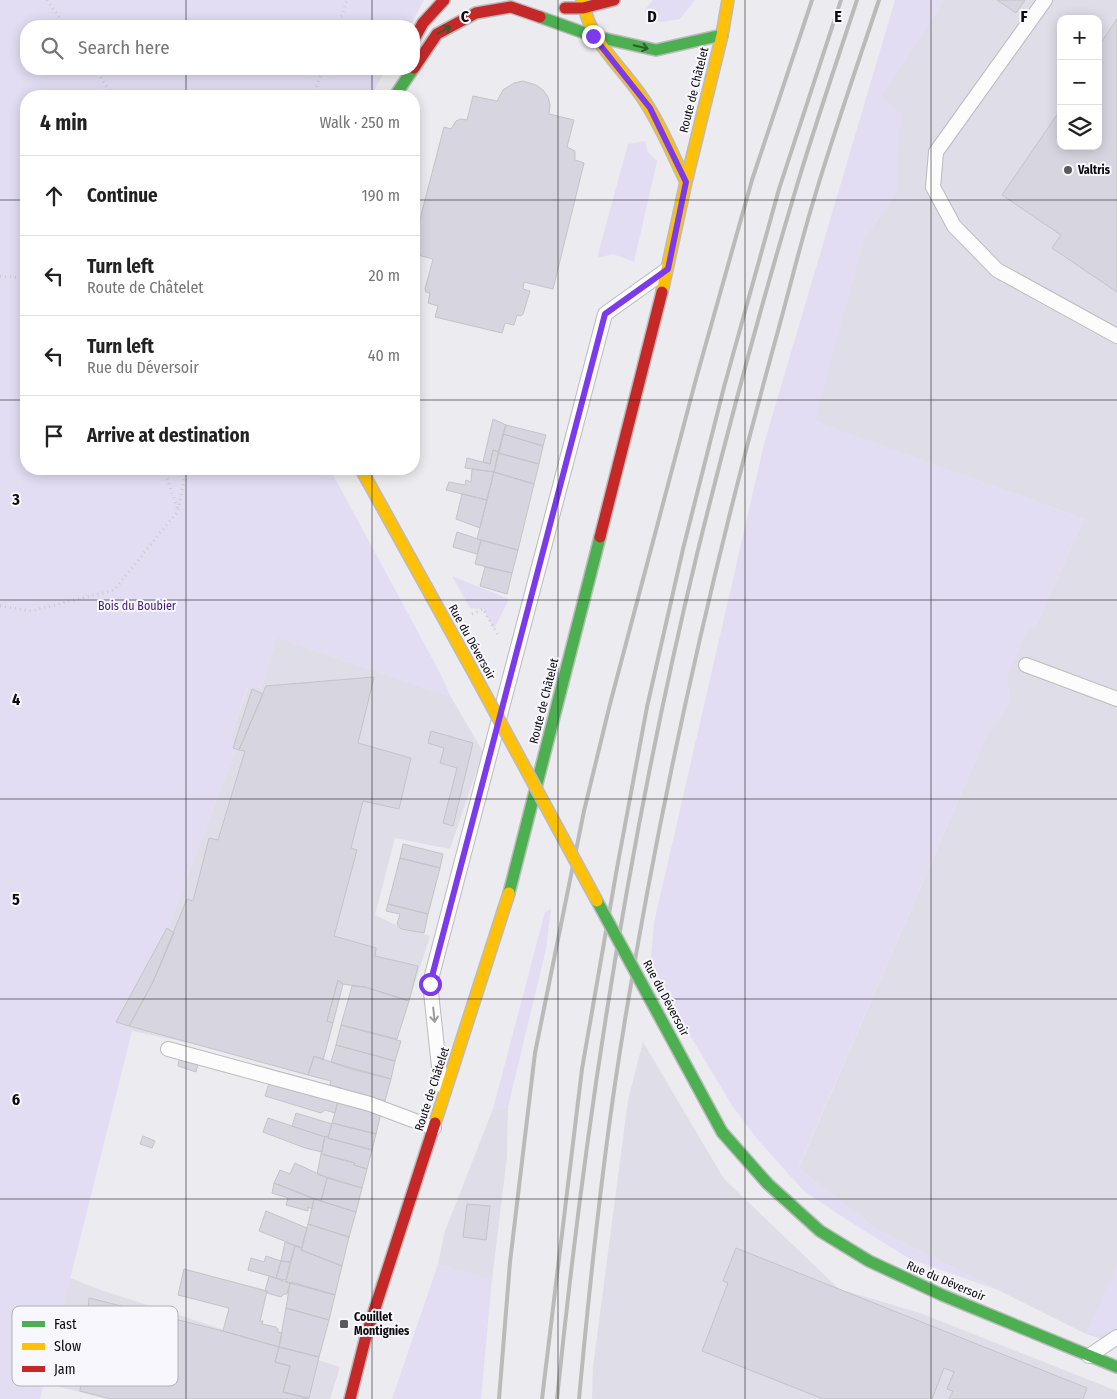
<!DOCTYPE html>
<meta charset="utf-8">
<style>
:root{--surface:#fff;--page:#f2f2f2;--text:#222;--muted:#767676;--line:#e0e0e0}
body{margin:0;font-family:"Fira Sans Condensed",sans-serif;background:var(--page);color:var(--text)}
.controls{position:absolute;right:15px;top:15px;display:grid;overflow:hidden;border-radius:10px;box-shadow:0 2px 12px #0003}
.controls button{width:45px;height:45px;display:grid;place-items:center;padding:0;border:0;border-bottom:1px solid var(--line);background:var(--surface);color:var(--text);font:25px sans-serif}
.stop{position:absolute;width:15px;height:15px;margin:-11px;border:4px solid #7c3aed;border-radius:50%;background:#fff}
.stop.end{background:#7c3aed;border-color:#fff;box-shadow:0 1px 5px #0008}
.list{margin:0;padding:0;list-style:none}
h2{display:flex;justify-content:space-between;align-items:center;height:65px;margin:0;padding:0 20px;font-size:21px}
h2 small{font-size:16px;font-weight:400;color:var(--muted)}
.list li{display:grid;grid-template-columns:32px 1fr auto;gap:15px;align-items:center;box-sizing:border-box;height:80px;padding:0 20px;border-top:1px solid var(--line)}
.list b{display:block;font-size:19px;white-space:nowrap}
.list p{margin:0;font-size:16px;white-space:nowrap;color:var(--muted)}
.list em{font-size:16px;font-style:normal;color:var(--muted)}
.icon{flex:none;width:28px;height:28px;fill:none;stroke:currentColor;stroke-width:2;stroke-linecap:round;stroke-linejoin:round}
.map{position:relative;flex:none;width:1117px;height:1399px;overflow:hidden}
.search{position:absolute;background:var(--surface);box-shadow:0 2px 12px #0003;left:20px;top:20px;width:400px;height:55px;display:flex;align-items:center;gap:12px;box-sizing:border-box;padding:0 18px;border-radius:20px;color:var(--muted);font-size:19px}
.panel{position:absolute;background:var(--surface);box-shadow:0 2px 12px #0003;left:20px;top:90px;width:400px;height:385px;border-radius:20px}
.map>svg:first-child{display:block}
.built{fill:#dfdde7;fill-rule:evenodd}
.green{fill:#e2ddf3}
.building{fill:#d7d5e0;stroke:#c4c3c6}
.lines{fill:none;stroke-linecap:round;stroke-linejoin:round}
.lane-casing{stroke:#bbbbbe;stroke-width:16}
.fast-casing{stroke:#bbbbbe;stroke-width:14}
.slow-casing{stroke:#bbbbbe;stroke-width:14}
.jam-casing{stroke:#bbbbbe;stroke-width:14}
.path{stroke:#cacacb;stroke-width:3;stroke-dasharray:1 4;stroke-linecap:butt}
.lane{stroke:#fcfcfd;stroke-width:14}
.fast{stroke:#4caf50;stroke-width:11}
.slow{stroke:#ffc107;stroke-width:11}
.jam{stroke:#c62828;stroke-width:11}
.rail{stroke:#bababb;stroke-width:4}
.fast-bridge-casing{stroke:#bbbbbe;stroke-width:14;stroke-linecap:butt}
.slow-bridge-casing{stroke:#bbbbbe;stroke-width:14;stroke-linecap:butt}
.fast-bridge{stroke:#4caf50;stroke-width:11}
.slow-bridge{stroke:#ffc107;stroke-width:11}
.oneway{stroke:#2c5e2f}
.oneway2{stroke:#9c9c9d}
.route{stroke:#7c3aed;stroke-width:6}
.grid{fill:none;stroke:#0c0c0e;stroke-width:1;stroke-opacity:0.55}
.poi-dot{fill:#5a5a5d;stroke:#f8f7fe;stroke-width:2}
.labels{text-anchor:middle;stroke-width:4;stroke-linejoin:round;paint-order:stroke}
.street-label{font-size:12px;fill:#0c0c0e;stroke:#f8f7fe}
.poi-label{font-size:12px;font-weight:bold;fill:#0c0c0e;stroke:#f8f7fe;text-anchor:start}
.park-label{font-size:12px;fill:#431d80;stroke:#f8f7fe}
.key{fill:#f8f7fe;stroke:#b1b0b6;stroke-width:1}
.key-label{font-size:14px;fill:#0c0c0e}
.grid-label{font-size:16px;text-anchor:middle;font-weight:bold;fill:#0c0c0e;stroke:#f8f7fe;stroke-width:4;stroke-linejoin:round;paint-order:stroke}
</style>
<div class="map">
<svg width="1117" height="1399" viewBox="0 0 1117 1399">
<rect width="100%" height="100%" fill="#ecebef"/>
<!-- built -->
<path class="built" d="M943,0H1117V1344L1086,1334L878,1230L807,1175L799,1167L987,734L1011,701L1006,678L1012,664L1028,628L1036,626L1084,519L814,421L864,238L897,192V154L881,97L936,13ZM1061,19H1098V146H1061Z
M276,637L451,697L483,752L450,849L395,838L375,915L398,926L430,936L409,1001L342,984L317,1078L200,1045L132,1031L164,939L237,745L230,738L249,685L261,690Z
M643,1042L724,1179L839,1289L920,1313L1117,1391V1399H592L593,1367L628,1100Z
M508,1107L507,1156L492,1280L438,1264L445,1231L493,1109Z
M70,1278L101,1290L340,1367L330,1399H107L44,1383Z"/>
<!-- green -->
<path class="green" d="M0,0H424L410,26H26V69H386L371,96H26V469H330L440,673L451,697L276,637L261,690L248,686L230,738L237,745L164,939L132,1031L40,1399H0Z
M653,0H695L680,19L663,22L647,21L645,10Z
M895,0H943L936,13L882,96L902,114L897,154V192L864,238L815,421L1084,519L1036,626L1028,628L1006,678L1011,701L987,734L799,1166L807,1175L878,1230L998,1290L910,1259L852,1223L804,1191L758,1140L733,1107L650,969L654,923L764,444Z
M645,141L647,151L657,161L634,262L613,254L597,258L628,144Z
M452,576L509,599L494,629L483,609L470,608Z
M551,909L546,949L508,1107L493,1109L545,912Z
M438,1264L492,1279L481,1399H392Z
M1117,1265V1327L1111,1332L1086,1334Z"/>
<!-- building -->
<path class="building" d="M997,0H1025L1016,13Z
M1117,19V292L1052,248L1061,235L1002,195L1061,109V146H1098V47Z
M523,81L536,85L543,90L548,97L550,105L549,114L574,120L567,147L575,151V160L584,163L553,289L524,282L523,289L530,291L523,314L521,316L517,315L514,325L505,323L502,333L435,317L438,306L428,303L430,293L426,292L425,289L433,259L414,254V242L444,127L451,129L456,121L461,119L467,120L473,96L497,101L503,90L514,83Z
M493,419L506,425L499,452L493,450L490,464L483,462Z
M506,425L546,435L543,446L503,434Z
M503,434L543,446L539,464L498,453Z
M493,450L499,452L494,472L465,468L467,458L490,464Z
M498,453L539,464L534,484L494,472Z
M472,469L494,472L487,500L446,490L449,482L465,485L466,480L471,482Z
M494,472L534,484L518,550L477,539Z
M462,494L487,500L480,528L456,519Z
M457,532L481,540L477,554L453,547Z
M481,540L518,550L512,573L475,564Z
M485,567L512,573L507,594L480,586Z
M374,677L358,743L411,758L399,809L363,801L351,848L357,850L334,936L376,948L375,956L418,966L409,1001L365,987L343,984L338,980L327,1021L333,1023L323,1060L314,1056L308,1075L129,1026L153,982L187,899L193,901L209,838L218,840L245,751L239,750L266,686Z
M252,689L263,694L239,750L233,748Z
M431,731L473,743L453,826L443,823L457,768L440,763L444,748L428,743Z
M403,844L443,854L440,868L400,858Z
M400,858L440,868L428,914L388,904Z
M388,904L428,914L424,933L401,929L397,924L400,914L386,911Z
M167,928L174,933L153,982L129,1026L116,1022Z
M338,980L343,984L333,1023L327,1021Z
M352,986L365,987L409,1001L397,1039L341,1025Z
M341,1025L401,1041L395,1061L336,1045Z
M336,1045L395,1061L391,1079L331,1062Z
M180,1055L199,1060L196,1072L178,1066Z
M314,1056L351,1069L391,1079L385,1101L330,1085L331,1081L308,1075Z
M270,1080L338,1101L335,1113L325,1110L321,1113L265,1096Z
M338,1101L381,1113L376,1134L332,1123Z
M296,1113L332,1124L328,1137L325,1136V1137L292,1126Z
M268,1118L325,1137L322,1152L305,1148L263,1132Z
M332,1123L376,1134L372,1150L328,1138Z
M143,1136L155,1141L152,1148L140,1144Z
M325,1136L328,1138L372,1150L367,1169L354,1165L355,1163L321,1154Z
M321,1154L355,1163L354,1165L367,1169L362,1188L317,1174Z
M295,1163L327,1178L321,1201L274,1183L280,1170L290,1174Z
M327,1178L362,1188L356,1212L321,1201Z
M274,1183L314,1199L312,1209L308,1207V1211L286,1205L288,1198L272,1193Z
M314,1199L356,1212L349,1237L308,1224Z
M467,1204L490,1206L486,1240L463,1237Z
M266,1211L307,1228L302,1248L259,1231Z
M308,1224L349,1237L342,1266L301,1250Z
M285,1242L295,1246L290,1262L281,1261Z
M295,1246L302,1248L301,1250L342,1266L335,1295L286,1282Z
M736,1248L1087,1388L1083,1399H949L953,1391L947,1389L954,1372L944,1368L932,1399H823L702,1351L728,1283L723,1281Z
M266,1256L281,1261L276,1278L248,1270L251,1258L264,1262Z
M281,1261L290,1262L286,1280L276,1278Z
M184,1269L267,1291L260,1321H263L262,1324L276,1327L278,1329V1332L282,1333L279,1347L223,1331L229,1308L178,1295Z
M269,1276L290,1283L287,1294H284L281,1297L267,1293V1291H265Z
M292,1282L335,1295L329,1320L286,1308L290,1283Z
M89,1298L223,1331L279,1347L275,1362L290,1366L283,1392L309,1399H111L80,1391Z
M286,1308L329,1320L319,1357L279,1347Z
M279,1347L319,1357L309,1398L283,1392L290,1366L275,1362Z"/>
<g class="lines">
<!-- lane casing -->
<g class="lane-casing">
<path id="lane" d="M1045,0L936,152L933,187L954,226L997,270L1117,336
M1026,665L1117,699
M168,1049L370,1104L434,1128
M441,1085L430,983L605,314L665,271
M1089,1356L1117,1337"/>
</g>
<!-- fast casing -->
<g class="fast-casing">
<path id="fast" d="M540,17L593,36L656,50L722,35
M395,96L413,69
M509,893L600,537
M722,1132L768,1184L820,1231L869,1261L942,1295L1117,1367"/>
</g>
<!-- slow casing -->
<g class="slow-casing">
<path id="slow" d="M582,0C592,45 618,62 642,97C660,123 672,153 686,182
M662,292L686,182L722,35L728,0
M361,469L470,666
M435,1123L509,893"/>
</g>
<!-- jam casing -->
<g class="jam-casing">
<path id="jam" d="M565,8H583L614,0
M414,39L423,23L444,0
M414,68L437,34L476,13L511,7L540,17
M600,537L662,292
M350,1399L366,1336L435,1123"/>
</g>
<!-- path -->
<path class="path" d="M47,0L65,26
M338,26L347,0
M95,69L113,96
M313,96L323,69
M0,276L26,278
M164,469L178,510
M0,606L31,611L114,590L178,511L186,469
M472,614L483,609L499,637"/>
<!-- lane -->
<use href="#lane" class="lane"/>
<!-- fast -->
<use href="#fast" class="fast"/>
<!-- slow -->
<use href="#slow" class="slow"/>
<!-- jam -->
<use href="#jam" class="jam"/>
<!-- rail -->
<path class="rail" d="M499,1399L510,1262L535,1053L584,811L610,704L696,379L752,180L812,0
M542,1399L582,1069L617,868L647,707L683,549L724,387L779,189L841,0
M557,1399C586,1115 630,831 697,554C727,433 759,312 795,192C814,128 836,64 857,0
M579,1399C589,1291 600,1184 616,1077C654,827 709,581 776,338C789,291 800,245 814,199C834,132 857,66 879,0"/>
<!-- fast-bridge casing -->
<g class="fast-bridge-casing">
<path id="fast-bridge" d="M597,901L722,1132"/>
</g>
<!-- slow-bridge casing -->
<g class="slow-bridge-casing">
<path id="slow-bridge" d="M470,666L597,901"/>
</g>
<!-- fast-bridge -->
<use href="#fast-bridge" class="fast-bridge"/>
<!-- slow-bridge -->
<use href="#slow-bridge" class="slow-bridge"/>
</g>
<!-- one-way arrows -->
<defs><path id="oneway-shaft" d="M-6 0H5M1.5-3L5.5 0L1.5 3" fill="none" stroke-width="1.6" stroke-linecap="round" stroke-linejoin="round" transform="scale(1.25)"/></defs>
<g class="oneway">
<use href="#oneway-shaft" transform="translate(444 30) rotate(-30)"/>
<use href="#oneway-shaft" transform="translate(641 47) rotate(13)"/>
</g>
<use class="oneway2" href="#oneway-shaft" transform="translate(434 1015) rotate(84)"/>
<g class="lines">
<!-- route -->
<path class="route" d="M430,984L605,314L668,269L686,182L650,108L593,36"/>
</g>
<!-- grid -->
<path class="grid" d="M186,0V26M372,0V26M558,0V1399M745,0V1399M931,0V1399M186,69V96M372,69V96M0,200H26M414,200H1117M0,400H26M414,400H1117M186,469V1399M372,469V1399M0,600H1117M0,799H1117M0,999H1117M0,1199H1117"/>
<!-- markers -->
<g class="poi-dot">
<circle cx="1068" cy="170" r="5"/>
<rect x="339" y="1319" width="10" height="10" rx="2.5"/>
</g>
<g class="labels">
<!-- street labels -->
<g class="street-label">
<text transform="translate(694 90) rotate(-76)" y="4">Route de Châtelet</text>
<text transform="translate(472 642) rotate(61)" y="4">Rue du Déversoir</text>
<text transform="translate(544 701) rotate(-76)" y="4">Route de Châtelet</text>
<text transform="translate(666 998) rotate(62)" y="4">Rue du Déversoir</text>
<text transform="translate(432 1089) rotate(-72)" y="4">Route de Châtelet</text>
<text transform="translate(946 1281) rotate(23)" y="4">Rue du Déversoir</text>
</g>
<!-- poi labels -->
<g class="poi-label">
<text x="1078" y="174">Valtris</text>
<text x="354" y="1321">Couillet<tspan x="354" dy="14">Montignies</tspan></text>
</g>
<!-- park labels -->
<g class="park-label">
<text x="137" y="610">Bois du Boubier</text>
</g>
</g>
<!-- legend -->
<rect x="12" y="1306" width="166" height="80" rx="8" class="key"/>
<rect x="22" y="1321" width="23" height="6" fill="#4caf50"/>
<rect x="22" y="1343" width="23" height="7" fill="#ffc107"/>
<rect x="22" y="1366" width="23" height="6" fill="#c62828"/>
<g class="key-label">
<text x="54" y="1329">Fast</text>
<text x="54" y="1351">Slow</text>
<text x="54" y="1374">Jam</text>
</g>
<g class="grid-label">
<text x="465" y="22">C</text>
<text x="652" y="22">D</text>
<text x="838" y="22">E</text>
<text x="1024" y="22">F</text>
<text x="16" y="505">3</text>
<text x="16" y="705">4</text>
<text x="16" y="905">5</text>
<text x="16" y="1105">6</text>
</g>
</svg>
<div class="controls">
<button>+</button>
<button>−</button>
<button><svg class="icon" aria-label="layers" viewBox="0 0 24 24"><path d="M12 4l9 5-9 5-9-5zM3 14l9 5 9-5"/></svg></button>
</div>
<div class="stop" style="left:430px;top:984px"></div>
<div class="stop end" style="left:593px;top:36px"></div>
<div class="search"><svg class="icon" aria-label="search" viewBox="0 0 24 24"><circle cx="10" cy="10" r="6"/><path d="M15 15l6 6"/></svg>Search here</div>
<section class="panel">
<h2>4 min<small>Walk · 250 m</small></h2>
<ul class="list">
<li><svg class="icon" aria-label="ahead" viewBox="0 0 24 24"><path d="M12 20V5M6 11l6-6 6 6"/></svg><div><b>Continue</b></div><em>190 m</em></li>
<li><svg class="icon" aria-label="left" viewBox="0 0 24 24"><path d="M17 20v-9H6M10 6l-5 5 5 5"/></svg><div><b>Turn left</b><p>Route de Châtelet</p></div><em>20 m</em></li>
<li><svg class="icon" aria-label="left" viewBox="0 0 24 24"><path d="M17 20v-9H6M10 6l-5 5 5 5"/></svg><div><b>Turn left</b><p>Rue du Déversoir</p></div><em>40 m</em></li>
<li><svg class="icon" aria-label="arrive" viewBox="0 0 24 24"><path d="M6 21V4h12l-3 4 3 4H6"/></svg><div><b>Arrive at destination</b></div></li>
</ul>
</section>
</div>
